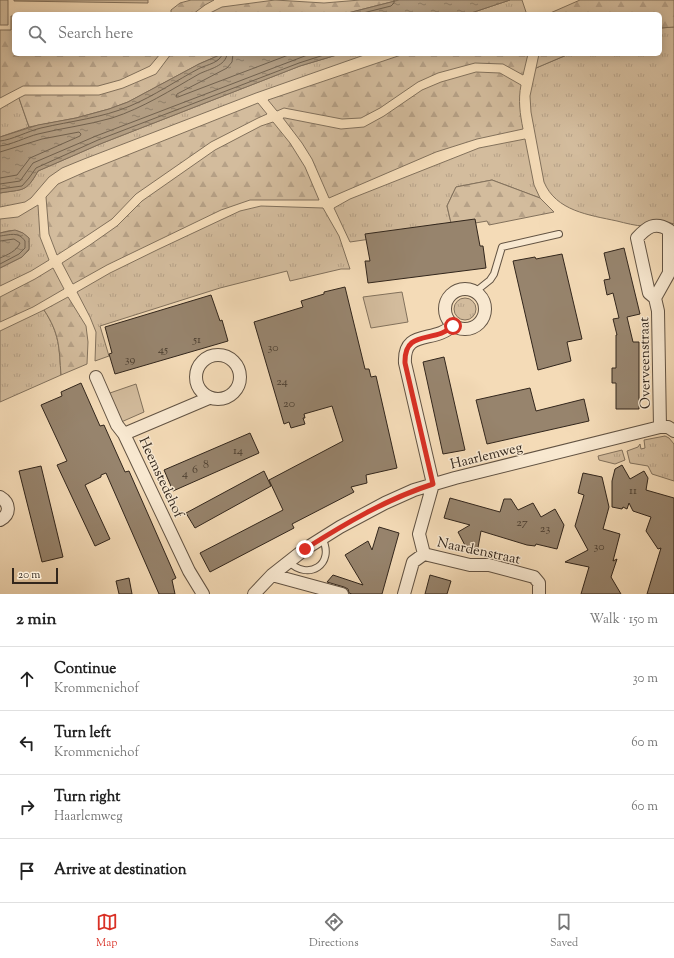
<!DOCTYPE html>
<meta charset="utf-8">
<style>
:root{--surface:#fff;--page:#f6f6f6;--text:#222;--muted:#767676;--line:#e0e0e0;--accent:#d93025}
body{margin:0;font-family:"Sorts Mill Goudy",serif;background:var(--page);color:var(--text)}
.scale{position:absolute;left:12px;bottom:10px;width:46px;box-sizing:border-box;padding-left:4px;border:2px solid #32261c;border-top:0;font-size:11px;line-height:14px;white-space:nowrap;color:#32261c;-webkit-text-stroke:3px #f8e8d0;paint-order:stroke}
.stop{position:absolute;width:12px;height:12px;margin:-9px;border:3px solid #d93025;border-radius:50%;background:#fff}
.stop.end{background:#d93025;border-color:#fff;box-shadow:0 1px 4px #0008}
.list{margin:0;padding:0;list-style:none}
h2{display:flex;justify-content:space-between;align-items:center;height:52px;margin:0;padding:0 16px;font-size:17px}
h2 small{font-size:13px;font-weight:400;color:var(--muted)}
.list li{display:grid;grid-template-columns:26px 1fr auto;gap:12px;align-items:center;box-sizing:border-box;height:64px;padding:0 16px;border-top:1px solid var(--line)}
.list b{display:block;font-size:15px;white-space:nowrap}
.list p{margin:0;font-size:13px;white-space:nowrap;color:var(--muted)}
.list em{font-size:13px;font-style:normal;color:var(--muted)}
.icon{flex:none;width:22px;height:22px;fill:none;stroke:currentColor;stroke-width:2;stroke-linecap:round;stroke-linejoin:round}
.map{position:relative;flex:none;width:674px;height:594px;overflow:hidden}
.search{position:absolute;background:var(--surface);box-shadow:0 2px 10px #0003;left:12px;right:12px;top:12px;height:44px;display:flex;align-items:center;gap:10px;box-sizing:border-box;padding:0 14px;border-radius:6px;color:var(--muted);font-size:15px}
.sheet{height:308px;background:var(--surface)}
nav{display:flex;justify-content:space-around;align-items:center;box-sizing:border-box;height:56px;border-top:1px solid var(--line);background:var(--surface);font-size:11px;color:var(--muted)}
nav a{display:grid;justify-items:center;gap:2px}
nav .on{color:var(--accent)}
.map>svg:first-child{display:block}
.grass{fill:url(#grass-tufts);stroke:#82715c}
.forest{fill:url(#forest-firs);stroke:#82715c}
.park{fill:#d3bc9d;stroke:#82715c}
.water{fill:url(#water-ripples);stroke:#7f6d59}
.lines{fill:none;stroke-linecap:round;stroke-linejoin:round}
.shore{stroke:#72624f;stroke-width:1}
.building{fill:#97846d;stroke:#32261c}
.lane-casing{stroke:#625343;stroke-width:8}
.street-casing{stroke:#625343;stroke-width:14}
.lane{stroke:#f8e8d0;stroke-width:6}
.street{stroke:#f8e8d0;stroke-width:12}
.route{stroke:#d93025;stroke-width:5}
.labels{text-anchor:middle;stroke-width:3;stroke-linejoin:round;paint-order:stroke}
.number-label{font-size:12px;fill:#4b3e30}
.street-label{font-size:14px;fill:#32261c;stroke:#f8e8d0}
</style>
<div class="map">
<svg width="674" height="594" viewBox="0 0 674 594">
<defs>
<pattern id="grass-tufts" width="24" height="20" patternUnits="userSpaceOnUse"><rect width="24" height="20" fill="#d3bc9d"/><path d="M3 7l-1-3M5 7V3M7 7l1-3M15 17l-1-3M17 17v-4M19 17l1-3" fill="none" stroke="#b6a187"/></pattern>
<pattern id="forest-firs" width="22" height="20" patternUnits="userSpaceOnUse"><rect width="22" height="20" fill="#d3bc9d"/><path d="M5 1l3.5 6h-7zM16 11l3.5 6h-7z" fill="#b6a187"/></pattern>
<pattern id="water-ripples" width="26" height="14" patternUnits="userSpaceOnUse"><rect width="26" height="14" fill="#b29d82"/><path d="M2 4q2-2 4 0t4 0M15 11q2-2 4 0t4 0" fill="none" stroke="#91806a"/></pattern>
</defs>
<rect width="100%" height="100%" fill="#f4dbb7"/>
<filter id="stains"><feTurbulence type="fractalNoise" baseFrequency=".005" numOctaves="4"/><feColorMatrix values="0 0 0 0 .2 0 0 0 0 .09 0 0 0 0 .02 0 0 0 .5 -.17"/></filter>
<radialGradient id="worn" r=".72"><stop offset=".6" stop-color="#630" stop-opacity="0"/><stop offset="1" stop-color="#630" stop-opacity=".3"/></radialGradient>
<!-- grass -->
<path class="grass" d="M510,0H522L526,12L525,14H468Z
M674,27V224C659,219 658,224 644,226C636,226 625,223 617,221C589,215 556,211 544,182L531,112L530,96L536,68L569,54H660V28Z
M340,54H367L256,93L84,159L62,168L49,177L31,198L25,202L0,207V193C22,189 26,193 38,171L100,144L300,66Z
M19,98L29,127L0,137V109Z
M525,139L534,185L540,198L492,180L456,187L447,206L452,227L350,242L334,208L350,199L479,148Z
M38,205L40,237L49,260L31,271L0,286V268L22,257L29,250V238C18,229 14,229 0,233V219L18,217Z
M261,206L323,208L339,236L350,269H341L290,281L287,271L220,288L100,326L109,356L95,361L96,332L90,317L77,292L110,273L159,249L240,211Z
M454 309a11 11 0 1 1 22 0a11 11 0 1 1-22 0Z
M44,310C60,334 59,348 61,375L0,402V331Z
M665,436L669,438L674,444V481L652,474L648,466L630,463L627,451L638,447L640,444L641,449L645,448L644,440Z
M622,450L625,460L615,464L599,460L598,456Z"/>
<!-- forest -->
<path class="forest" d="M191,0H214L205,5L193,14H171V10L180,3Z
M275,0L324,3L360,0H399L344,14H208L222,7Z
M580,0H674V27L660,28V14H548Z
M11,16H14V54H160L150,66L120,80L98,86H23L0,98V30H11Z
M171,54H222L199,64L128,102L109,109L76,118L29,127L19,98L25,95H99L123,88L156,74Z
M404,54H528L523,75L503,64L475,63L438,73L418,82L380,108L361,118L342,119L284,108L277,111L268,100Z
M539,54H569L536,68Z
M476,72L500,73L521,85C518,100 520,114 523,129L477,139L436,152L329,198L312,159L302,143L283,118H285L341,129L364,127L384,116L422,90L441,82Z
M258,103L267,114L258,118L211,142L136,194L112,219L85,237L57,255L49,234L46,197L58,184L85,172Z
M273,122L290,143L305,167L319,200H250L221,210L107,265L73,284L62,263L90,245L117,226L142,201L215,150L261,126Z
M492,180L540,198L554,212L489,225L487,221L452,227L447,206L456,187Z
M53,268L64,289L33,307L0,322V297L35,279Z
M68,297L86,326L88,342L87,364L61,375C59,348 60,334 44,310Z"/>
<!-- park -->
<path class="park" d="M0,0H8V25H0Z
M14,0H148V3L14,1Z
M402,292L408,322L371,328L363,297Z
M136,384L144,412L119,423L107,394Z"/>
<!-- water -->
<path class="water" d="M399,0H510L468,14H344Z
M222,54H340L300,66L100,144L38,171C26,193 23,189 0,193V137L38,125L76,118L109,109L128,102L199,64Z
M15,230L23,233L29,238V249L22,257L0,268V233Z"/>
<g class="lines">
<!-- shore -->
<path class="shore" d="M359,14L391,6L394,3V0
M233,54L232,62L227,68L177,94L176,97H178L291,54
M0,141C12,140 28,131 41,128C71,121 102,118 130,106C154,96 177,80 200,68C207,65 221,62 222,54
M0,146C11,145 26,137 38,134C62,128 88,125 112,118C143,108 171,90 199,74C209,69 226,66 227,54
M0,152L42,139L79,132L81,134L80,136L30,158L17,175L0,178
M0,184L20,181L33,163L96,136L310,54
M0,189L22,186L29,178L36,168L98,140L299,63L327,54
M0,236C10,235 18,231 25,241V248L19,254L0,264
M0,241L14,239L20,243C17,251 7,255 0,258"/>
</g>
<!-- building -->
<path class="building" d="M475,219L480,246H483L486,268L368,283L365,261H370L365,234Z
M624,248L640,314L627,317L633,342H639V409H616V383H612V368H616V335H617L613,319L619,318L613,293L607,295L604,280L610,279L604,253Z
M562,254L582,339L567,342L571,361L538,370L513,261L535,257L536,259Z
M345,287L365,369H369L371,377L376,376L397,468L366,475L367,483L351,487L354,492L292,524L294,528L210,572L200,553L283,510L269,480L343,441L332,406L304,414L305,418H303L305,424L291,428L289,422L284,424L254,322L303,307L301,301L324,294V292Z
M211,295L220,321L222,320L228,341L115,374L109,354L112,353L105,327Z
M444,357L465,450L443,454L423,362Z
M81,383L100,426L104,425L125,472L129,471L176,578L172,580L175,594H159L106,473L101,475V477L85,485L110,539L95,546L57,465L67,461L41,405L62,396L61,392Z
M530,388L536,411L584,399L589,421L487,444L476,400Z
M250,433L259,453L173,491L164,470Z
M622,465L630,479L644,471L648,478L646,490L674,498V594H647L661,548L658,549L646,531L651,517L633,511L629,503L627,509L623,507L622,509L612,507V481L615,469Z
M41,466L63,557L42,562L19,471Z
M264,471L271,486L195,528L186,513Z
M583,473L602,477L609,507L603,529L620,534L613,561L617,559L611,577L621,594H581L589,567L565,562L588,550L575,526L584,495L578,493Z
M450,498L500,512L504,499H511L518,510L533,503L541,517L555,509L564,525L557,549L536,544L535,546L527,545L481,531L477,553H469L458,532L470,525L444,518Z
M379,527L399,533L382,594H352L349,593L348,589L344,587L327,582L333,575L363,585L345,555L368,541L372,550Z
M430,575L451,581L447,594H425Z
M129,578L132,594H119L116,581Z"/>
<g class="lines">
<!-- lane casing -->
<g class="lane-casing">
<path id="lane" d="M475,292L490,280L494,274L502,247L559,234
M288,561C308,582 336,564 322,538"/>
</g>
<!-- street casing -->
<g class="street-casing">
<path id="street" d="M445 309a20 20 0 1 1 40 0a20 20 0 1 1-40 0Z
M655,298L649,293L637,238C647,227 655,221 669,230V273L655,298L658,311L660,427
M453,325C435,344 403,328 405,363L433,484L419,534L424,554L470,565H489L534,577L539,583V594
M196 377a22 22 0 1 1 44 0a22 22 0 1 1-44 0Z
M96,377L117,425L124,434
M0,497C10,503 11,514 0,520
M272,575L342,594
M203,594L189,571L124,434L209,398
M254,594L272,575L305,549L340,527L385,503L414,490L455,478L660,427H668L674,431
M404,594L413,562L424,554"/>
</g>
<!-- lane -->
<use href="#lane" class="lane"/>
<!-- street -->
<use href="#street" class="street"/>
</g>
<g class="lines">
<!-- route -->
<path class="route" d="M305,549C346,523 387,499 433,484L405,363C404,328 435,344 453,326"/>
</g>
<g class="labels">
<!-- number labels -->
<g class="number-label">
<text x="197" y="343">51</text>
<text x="273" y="351">30</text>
<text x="163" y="353">45</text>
<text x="130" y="363">39</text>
<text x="282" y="385">24</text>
<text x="289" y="407">20</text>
<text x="238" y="454">14</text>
<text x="206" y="468">8</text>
<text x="195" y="473">6</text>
<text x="185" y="477">4</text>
<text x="633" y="494">11</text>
<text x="522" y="526">27</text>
<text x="545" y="532">23</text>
<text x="599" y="550">30</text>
</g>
<!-- street labels -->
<g class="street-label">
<text transform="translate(644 363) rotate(-91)" y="5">Overveenstraat</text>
<text transform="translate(486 455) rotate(-14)" y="5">Haarlemweg</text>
<text transform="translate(162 477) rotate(65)" y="5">Heemstedehof</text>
<text transform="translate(479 550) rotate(12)" y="5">Naardenstraat</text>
</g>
</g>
<rect width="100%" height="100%" filter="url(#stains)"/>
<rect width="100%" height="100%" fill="url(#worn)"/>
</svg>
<div class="scale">20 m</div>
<div class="stop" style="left:453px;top:326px"></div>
<div class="stop end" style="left:305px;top:549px"></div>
<div class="search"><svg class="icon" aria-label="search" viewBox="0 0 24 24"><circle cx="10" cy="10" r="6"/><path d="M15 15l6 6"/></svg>Search here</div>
</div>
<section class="sheet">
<h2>2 min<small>Walk · 150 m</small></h2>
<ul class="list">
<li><svg class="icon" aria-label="ahead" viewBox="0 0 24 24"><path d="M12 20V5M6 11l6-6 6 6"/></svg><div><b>Continue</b><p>Krommeniehof</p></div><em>30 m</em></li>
<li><svg class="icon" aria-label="left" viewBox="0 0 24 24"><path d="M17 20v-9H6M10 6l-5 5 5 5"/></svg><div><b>Turn left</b><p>Krommeniehof</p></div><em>60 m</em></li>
<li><svg class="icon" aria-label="right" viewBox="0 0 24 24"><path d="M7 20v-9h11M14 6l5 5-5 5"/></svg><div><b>Turn right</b><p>Haarlemweg</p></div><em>60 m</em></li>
<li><svg class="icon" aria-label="arrive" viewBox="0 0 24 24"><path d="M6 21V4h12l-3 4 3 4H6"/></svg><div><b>Arrive at destination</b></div></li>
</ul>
</section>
<nav>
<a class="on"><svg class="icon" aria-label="map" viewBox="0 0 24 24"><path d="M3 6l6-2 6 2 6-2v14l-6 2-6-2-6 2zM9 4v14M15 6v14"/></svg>Map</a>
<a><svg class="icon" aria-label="directions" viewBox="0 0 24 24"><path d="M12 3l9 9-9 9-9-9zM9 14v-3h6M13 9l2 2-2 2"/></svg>Directions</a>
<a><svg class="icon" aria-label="saved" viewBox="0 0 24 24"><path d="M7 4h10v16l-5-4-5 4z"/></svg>Saved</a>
</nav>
